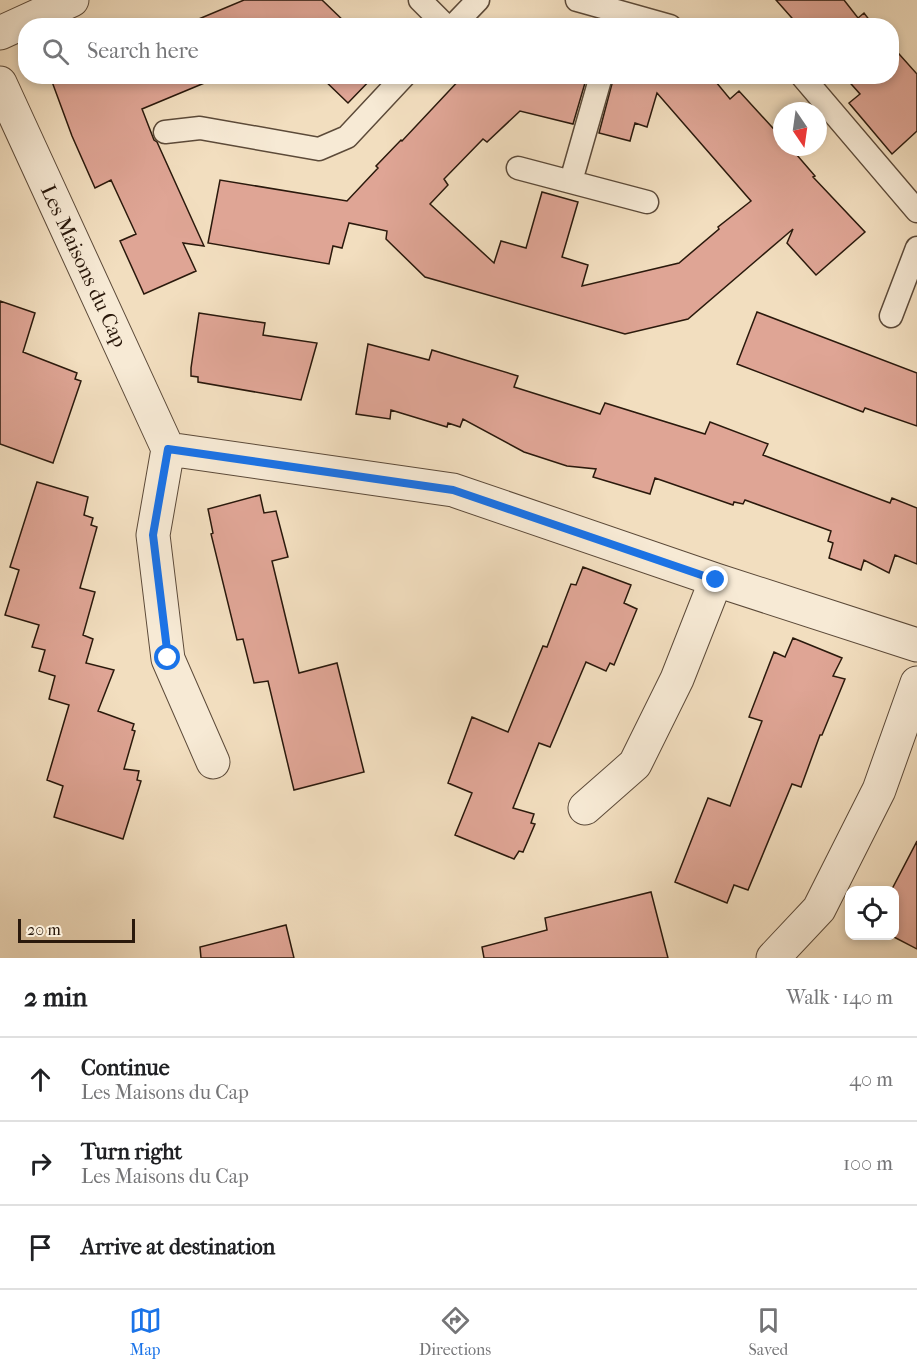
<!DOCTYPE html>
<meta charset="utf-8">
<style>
:root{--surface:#fff;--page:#f2f2f2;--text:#202124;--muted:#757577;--line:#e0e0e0;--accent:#1a73e8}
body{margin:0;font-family:"IM FELL French Canon",serif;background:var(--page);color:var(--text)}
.controls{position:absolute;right:18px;bottom:18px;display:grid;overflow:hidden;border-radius:12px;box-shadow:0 3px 9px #0003}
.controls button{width:54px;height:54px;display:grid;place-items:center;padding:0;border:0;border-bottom:2px solid var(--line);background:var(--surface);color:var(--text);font:30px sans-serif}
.compass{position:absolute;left:773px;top:102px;width:54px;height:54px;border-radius:50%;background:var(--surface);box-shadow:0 3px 9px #0003;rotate:167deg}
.scale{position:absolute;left:18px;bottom:15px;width:117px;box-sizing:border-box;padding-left:6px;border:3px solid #2a190c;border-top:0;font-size:16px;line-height:21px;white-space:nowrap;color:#2a190c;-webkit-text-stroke:4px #f7ead5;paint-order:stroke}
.stop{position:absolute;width:18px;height:18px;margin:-14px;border:4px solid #1a73e8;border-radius:50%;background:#fff}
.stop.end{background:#1a73e8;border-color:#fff;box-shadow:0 2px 6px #0008}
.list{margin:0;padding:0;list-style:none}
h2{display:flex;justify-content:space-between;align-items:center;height:78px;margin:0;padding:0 24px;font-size:26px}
h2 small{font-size:20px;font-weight:400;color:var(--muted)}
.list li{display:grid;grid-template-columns:39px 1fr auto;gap:18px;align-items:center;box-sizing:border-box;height:84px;padding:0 24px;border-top:2px solid var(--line)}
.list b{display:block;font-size:22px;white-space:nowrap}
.list p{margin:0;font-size:20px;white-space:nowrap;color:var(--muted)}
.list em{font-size:20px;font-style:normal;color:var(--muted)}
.icon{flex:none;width:33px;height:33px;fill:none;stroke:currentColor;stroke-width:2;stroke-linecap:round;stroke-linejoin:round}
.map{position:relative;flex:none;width:917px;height:958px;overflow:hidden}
.search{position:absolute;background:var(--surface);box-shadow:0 3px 9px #0003;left:18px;right:18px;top:18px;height:66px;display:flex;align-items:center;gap:15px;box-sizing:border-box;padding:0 21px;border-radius:24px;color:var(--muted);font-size:22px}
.sheet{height:330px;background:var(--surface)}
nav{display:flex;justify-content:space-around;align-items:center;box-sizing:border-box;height:84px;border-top:2px solid var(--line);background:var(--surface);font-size:16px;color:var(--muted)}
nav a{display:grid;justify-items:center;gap:3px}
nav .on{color:var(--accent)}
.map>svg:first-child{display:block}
.building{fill:#dfa595;stroke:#2a190c;stroke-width:1.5}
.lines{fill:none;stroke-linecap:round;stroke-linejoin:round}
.lane-casing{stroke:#5c4a39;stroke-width:25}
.street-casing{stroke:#5c4a39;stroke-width:35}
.lane{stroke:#f7ead5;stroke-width:22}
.street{stroke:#f7ead5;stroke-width:33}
.route{stroke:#1a73e8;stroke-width:8}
.labels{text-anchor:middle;stroke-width:6;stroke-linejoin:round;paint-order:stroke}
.street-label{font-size:21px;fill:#2a190c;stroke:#f7ead5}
</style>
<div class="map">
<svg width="917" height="958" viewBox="0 0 917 958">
<rect width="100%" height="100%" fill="#f2debf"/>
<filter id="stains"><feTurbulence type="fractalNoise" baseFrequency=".00333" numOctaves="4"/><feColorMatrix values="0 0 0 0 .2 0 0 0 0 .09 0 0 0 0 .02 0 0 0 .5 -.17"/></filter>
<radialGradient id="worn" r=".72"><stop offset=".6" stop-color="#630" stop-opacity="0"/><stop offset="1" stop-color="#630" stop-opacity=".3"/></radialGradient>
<!-- building -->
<path class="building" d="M244,0H322L349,26H182Z
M776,0H844L858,18L864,13L874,26H799Z
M891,45L917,74V131L892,154L849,103L860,94L844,76H891Z
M58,76H231L216,83L214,79L142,109L154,140L157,142L204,246L183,243L196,271L144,294L120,241L136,234L111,180L95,188L72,136L51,79Z
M320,76H374L348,103Z
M463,76H587L573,124L520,111L487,142L483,139L444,179L448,185L430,204L494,263L501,241L526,248L542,192L578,202L562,257L588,265L582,286L679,263L719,229L718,227L751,201L657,93L647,127L635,123L630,141L599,133L614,76H711L730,99L739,91L782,138V147H790L815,176L813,177L865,232L816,275L787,243L793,229L688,319L625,334L425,277L386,239L387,231L373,228L349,223L342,248L333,246L329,264L208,243L220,180L347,201L378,168L376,166L401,140L402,141Z
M0,301L35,313L23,352L77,373L75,379L81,381L53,463L0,444Z
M757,312L917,373V426L865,408L863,412L737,364Z
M199,313L265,323L263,335L317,343L301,400L198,382V377L191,376V368Z
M368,344L429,360L432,350L518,376L514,387L600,414L605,403L705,434L710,422L768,444L763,455L890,503L892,498L917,508V564L895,555L889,573L864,560L861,570L829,558L833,543L828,541L831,531L745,500L743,504L734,502L733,505L655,478L650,494L593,477L596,469L567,466L524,452L463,419L460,427L448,423L447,427L391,410L390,419L356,414Z
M37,482L88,497L84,515L93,518L91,525L97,527L80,588L95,592L83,635L93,639L86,663L114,670L98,711L134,724L132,730L135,731L124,769L139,771L137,780L141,781L123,839L54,817L63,786L47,780L69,705L49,699L55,676L39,671L45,650L32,647L39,625L5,615L19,570L10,567Z
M260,495L264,513L276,511L288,557L272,561L299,673L337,663L364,772L294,790L268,681L254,683L243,639L237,640L211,534L213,533L208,509Z
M583,567L631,585L624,603L637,609L614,665L610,663L606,671L586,662L550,747L539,743L513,808L534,814L531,823L535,824L523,852L519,851L514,859L455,835L472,793L448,783L472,717L508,732L543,646L547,647L571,584L576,585Z
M793,638L842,658L833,676L845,679L822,735H820L801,787L792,784L748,890L734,885L727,903L675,882L708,798L730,806L762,721L749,717L774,652L785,657Z
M917,841V949L892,936H894V891H891Z
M651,892L668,958H484L482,947L547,930L545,918Z
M286,925L294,958H201L200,947Z"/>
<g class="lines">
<!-- lane casing -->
<g class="lane-casing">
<path id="lane" d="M420,0L446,26
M577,0L670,26
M453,26L478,0
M802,76L917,211
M165,132L200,128L319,149L347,137L404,76
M518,168L647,202
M571,181L601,76
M891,316L917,248"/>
</g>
<!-- street casing -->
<g class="street-casing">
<path id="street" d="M0,33L72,0
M0,83L168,449L453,490L716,580L917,645
M168,449L153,535L168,659L213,762
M585,808L635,764L677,679L716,580
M773,958L819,909L879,790L917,683"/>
</g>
<!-- lane -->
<use href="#lane" class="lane"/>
<!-- street -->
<use href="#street" class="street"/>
</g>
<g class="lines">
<!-- route -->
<path class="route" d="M168,658L153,535L168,449L453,490L716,580"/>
</g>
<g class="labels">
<!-- street labels -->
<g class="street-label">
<text transform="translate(84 266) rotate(65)" y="7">Les Maisons du Cap</text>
</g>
</g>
<rect width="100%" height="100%" filter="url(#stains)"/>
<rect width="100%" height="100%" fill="url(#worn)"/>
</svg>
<div class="controls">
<button><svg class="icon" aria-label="locate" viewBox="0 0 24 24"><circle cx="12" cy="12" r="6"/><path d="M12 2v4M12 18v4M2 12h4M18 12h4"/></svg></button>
</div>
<svg class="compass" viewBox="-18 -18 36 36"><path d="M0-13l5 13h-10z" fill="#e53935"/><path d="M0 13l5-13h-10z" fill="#757577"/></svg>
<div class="scale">20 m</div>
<div class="stop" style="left:168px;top:658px"></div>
<div class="stop end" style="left:716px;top:580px"></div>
<div class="search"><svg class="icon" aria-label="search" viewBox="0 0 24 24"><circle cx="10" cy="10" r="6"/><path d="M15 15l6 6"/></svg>Search here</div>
</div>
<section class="sheet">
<h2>2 min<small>Walk · 140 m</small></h2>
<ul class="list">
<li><svg class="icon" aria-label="ahead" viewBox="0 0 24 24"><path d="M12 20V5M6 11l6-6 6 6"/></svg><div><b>Continue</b><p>Les Maisons du Cap</p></div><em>40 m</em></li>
<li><svg class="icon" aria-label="right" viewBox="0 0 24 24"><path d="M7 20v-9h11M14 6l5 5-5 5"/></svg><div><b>Turn right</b><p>Les Maisons du Cap</p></div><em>100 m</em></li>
<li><svg class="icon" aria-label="arrive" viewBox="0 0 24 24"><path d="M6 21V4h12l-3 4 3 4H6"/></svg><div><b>Arrive at destination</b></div></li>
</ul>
</section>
<nav>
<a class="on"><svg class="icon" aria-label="map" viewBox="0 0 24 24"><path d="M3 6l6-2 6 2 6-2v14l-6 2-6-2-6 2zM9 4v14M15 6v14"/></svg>Map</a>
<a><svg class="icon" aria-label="directions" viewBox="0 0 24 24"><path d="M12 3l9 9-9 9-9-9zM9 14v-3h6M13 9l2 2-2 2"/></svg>Directions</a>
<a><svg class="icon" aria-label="saved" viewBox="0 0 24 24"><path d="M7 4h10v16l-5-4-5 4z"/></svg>Saved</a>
</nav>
